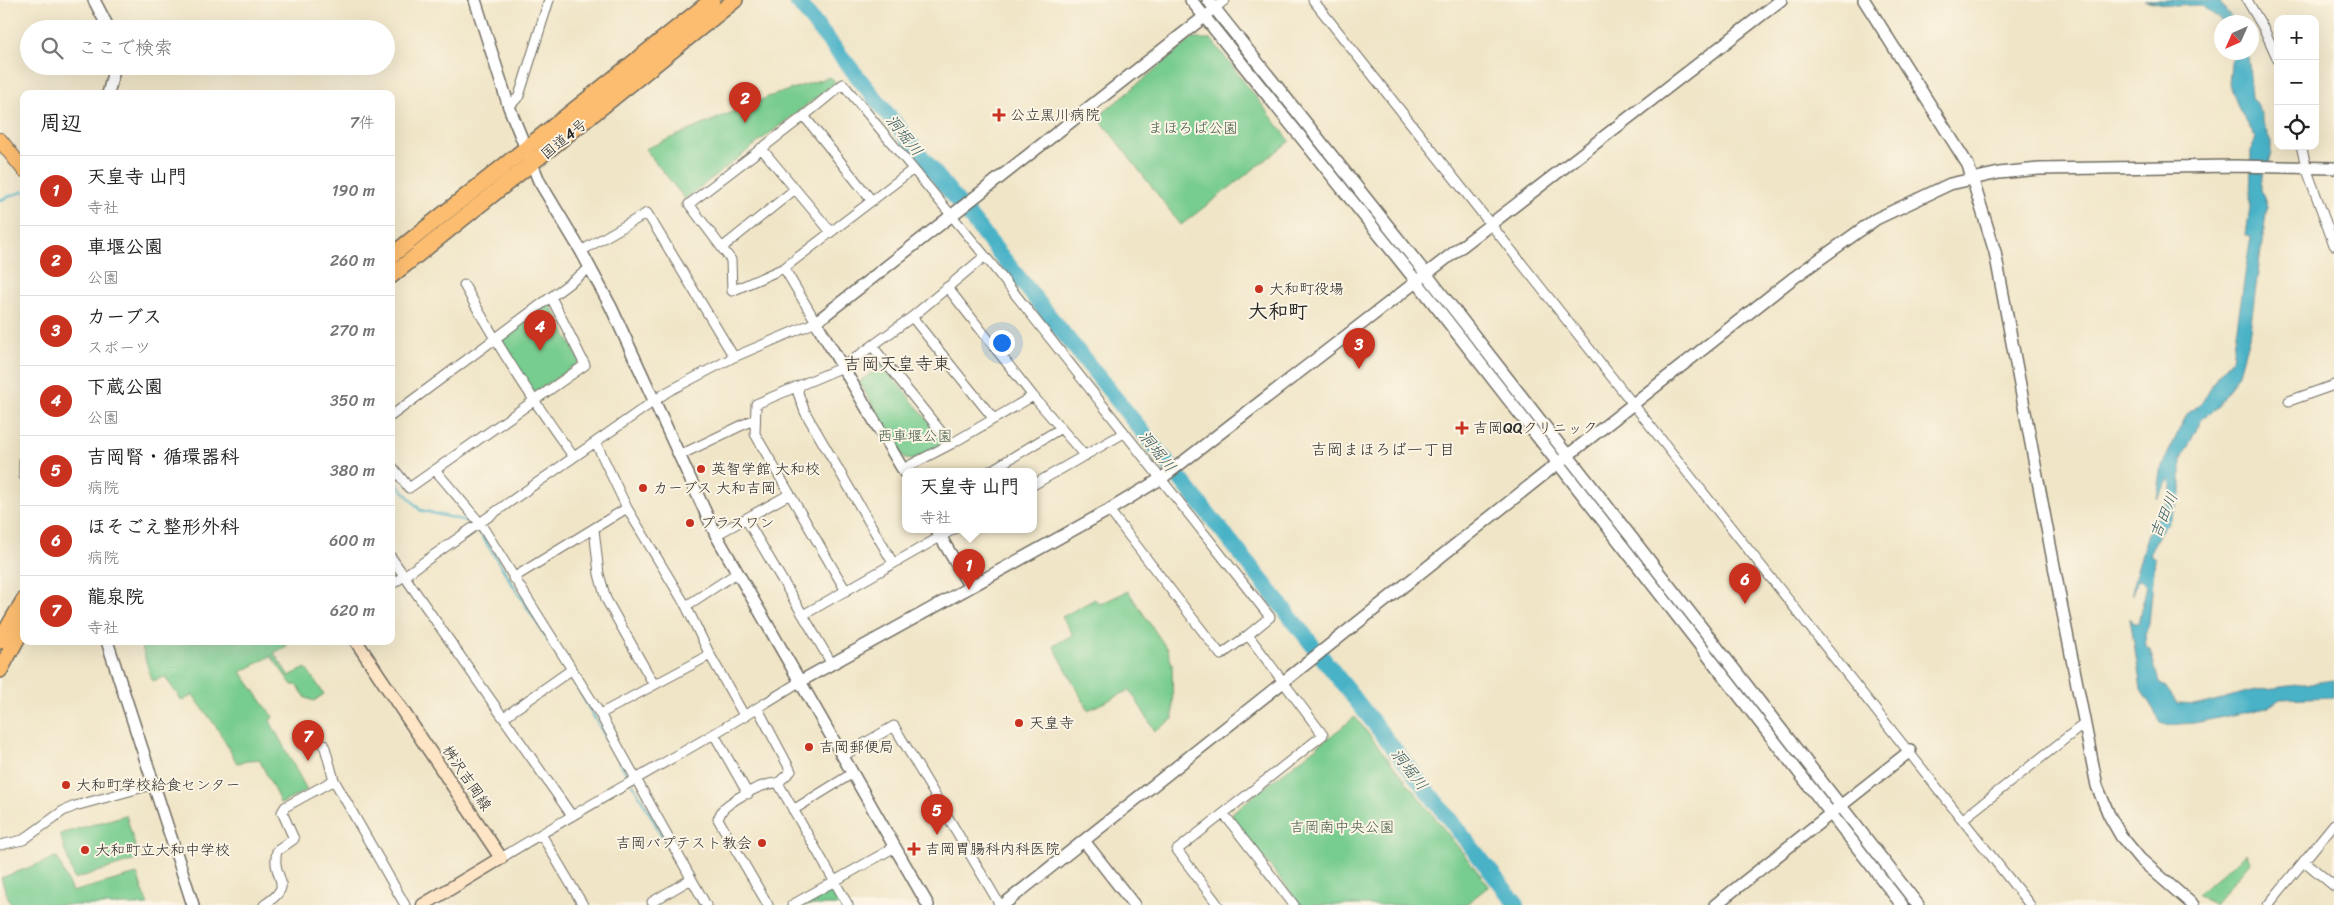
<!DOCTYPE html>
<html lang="ja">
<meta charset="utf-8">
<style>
:root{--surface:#fff;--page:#f6f6f6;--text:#222;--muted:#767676;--line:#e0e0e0;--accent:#c8321e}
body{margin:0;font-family:Sriracha,"Klee One",sans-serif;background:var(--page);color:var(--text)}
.controls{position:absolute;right:15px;top:15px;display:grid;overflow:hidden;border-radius:10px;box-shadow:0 5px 20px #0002}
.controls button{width:45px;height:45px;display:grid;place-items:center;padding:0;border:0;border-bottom:1px solid var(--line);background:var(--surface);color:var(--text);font:25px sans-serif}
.compass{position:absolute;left:2214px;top:15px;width:45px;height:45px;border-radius:50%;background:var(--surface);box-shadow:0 5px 20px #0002;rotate:225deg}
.you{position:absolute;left:1001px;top:342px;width:18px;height:18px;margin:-12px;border:4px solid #fff;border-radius:50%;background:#1a73e8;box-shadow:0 0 0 8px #1a73e833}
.badge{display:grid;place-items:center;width:32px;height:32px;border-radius:50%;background:var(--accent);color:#fff;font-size:16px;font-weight:700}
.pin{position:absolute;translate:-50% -41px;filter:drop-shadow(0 1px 2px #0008)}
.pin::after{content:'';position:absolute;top:26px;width:18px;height:15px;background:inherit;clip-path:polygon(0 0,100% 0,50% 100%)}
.popup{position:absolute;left:902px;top:468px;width:135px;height:65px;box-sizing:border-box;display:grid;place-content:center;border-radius:10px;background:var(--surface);filter:drop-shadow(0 1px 4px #0005);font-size:16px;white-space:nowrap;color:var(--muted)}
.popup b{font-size:19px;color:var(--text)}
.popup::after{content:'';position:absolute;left:50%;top:100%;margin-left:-10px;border:10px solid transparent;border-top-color:var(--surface)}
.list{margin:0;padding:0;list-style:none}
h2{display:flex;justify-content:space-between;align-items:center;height:65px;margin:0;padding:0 20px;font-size:21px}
h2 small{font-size:16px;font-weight:400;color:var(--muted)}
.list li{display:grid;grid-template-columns:32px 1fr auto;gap:15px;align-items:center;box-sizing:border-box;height:70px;padding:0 20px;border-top:1px solid var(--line)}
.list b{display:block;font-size:19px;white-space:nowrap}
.list p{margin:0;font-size:16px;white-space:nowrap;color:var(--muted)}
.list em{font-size:16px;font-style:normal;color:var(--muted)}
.icon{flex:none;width:28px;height:28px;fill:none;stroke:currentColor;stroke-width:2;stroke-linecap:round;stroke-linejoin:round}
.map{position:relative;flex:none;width:2334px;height:905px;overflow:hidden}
.search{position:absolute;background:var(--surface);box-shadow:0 5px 20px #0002;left:20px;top:20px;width:375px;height:55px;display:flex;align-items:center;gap:12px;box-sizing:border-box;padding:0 18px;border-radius:28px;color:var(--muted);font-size:19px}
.panel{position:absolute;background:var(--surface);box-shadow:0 5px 20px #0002;left:20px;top:90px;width:375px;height:555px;border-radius:10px}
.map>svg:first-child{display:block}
.green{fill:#77cc8f;stroke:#517c5d}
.water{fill:#48b2c7;stroke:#3a6e79}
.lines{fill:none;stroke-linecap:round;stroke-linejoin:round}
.stream{stroke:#48b2c7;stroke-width:2.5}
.river{stroke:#48b2c7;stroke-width:16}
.minor-casing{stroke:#706c62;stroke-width:11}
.tertiary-casing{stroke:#706c62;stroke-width:14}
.secondary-casing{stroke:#706c62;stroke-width:15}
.primary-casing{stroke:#706c62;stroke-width:16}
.trunk-casing{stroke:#706c62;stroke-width:18}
.minor{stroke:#fff;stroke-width:9}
.tertiary{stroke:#fff;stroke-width:11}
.secondary{stroke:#fee5c5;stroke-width:12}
.primary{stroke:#fcbd6f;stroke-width:14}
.trunk{stroke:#fcbd6f;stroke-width:15}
.poi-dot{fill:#c8321e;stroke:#fcf5e5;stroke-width:2}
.labels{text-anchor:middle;stroke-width:4;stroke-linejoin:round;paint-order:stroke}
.poi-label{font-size:15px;fill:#2b2b2b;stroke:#fcf5e5;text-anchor:start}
.park-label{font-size:15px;fill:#425b49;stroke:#fcf5e5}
.street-label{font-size:15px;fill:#2b2b2b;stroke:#fcf5e5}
.water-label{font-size:16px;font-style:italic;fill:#355a62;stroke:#fcf5e5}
.neighbourhood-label{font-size:16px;fill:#2b2b2b;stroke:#fcf5e5}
.quarter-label{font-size:18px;fill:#2b2b2b;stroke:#fcf5e5}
.district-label{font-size:20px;font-weight:bold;fill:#2b2b2b;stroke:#fcf5e5}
</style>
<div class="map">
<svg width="2334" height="905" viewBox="0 0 2334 905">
<rect width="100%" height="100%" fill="#fcf5e5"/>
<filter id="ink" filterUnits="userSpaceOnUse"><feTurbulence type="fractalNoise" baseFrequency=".02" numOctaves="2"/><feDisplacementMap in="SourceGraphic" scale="10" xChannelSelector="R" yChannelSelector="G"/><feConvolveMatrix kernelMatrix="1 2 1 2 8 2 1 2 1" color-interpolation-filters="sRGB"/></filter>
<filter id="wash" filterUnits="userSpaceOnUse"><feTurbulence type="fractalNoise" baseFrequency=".0096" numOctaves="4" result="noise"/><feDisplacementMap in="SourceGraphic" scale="20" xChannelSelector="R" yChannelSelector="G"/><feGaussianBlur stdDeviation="1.12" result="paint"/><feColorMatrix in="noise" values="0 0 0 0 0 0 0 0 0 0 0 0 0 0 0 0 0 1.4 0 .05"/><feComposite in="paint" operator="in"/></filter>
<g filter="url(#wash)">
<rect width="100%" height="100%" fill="#f0e5c7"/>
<!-- green -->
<path class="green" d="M1192,39H1211L1290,141L1181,225L1098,117Z
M829,77L836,82L685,199L645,149L768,97Z
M550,303L580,362L534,393L498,340Z
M882,365L942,437L941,444L912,460L905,459L859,382Z
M1128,591L1167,649L1172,664L1173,719L1155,731L1130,690L1088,710L1053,645L1073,635L1062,617L1095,599L1100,604Z
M140,641H284L287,646L274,653L289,676L306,668L324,694L314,701L306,698L297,685H292L271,656L241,672L273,717L270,721L307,790L281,804L259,759L237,763L217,728L193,695L182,701L165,677L152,681Z
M1355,717L1489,886L1465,905H1301L1232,818L1233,812Z
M126,815L139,859L74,879L60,834Z
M2247,853L2250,862L2214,905L2197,894Z
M57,857L72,892L137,874L148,905H11L1,878Z
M829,888L836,890L844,905H800Z"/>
<!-- water -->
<path class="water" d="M2144,0H2218L2235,22H2222L2202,5L2175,6Z
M2232,53H2248L2252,98L2262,115V120L2271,142V154L2261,183V189L2267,207L2249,337L2239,373L2218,407L2202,419L2181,460V494L2167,525L2160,532L2149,555L2155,559L2149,624L2145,635L2146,647L2150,650L2159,682L2165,686L2177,703L2203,704L2251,691L2334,680V697L2280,699L2267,708L2194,723L2168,725L2161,722L2141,689L2130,618L2134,623H2138L2147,585L2138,578L2133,595L2134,580L2152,519L2162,517L2171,491L2170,478L2157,499L2162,466L2187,414L2201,404L2218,375L2232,359L2251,236L2246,235L2250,207L2251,149L2256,138L2240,111L2229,84Z"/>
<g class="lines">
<!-- stream -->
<path class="stream" d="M0,200L24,191
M391,477L420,510L474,523
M477,528L572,678L630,780
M633,784L701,905"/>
<!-- river -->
<path class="river" d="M796,0L1251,567L1517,905"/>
</g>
</g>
<g filter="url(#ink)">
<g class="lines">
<!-- minor casing -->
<g class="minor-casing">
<path id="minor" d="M1313,0L2030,905
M2247,0L2264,29L2278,60
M1204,17L1225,0
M509,107L519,96L549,0
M804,116L872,201
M2301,146L2308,173L2334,245
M761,148L831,232
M912,170L784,268L732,291L731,260L689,204L804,116L843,84L985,256L1270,617L1248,635
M723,247L794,190
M581,251L647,213L734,357
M464,285C497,345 533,401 573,456
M947,287L1033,396L1085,456
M912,317L993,418
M873,347L951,444
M799,387L798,393L805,412L893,563
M2289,401L2334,385
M391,416L590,268
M596,443L627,508L686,606L710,655L745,717
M680,455L755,419
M24,460V476
M391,465L409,488L585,365L551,297
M903,469L951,444L1033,396
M436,471L480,523L600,714L706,905
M990,471L1061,428
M1033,485L1124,433
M1109,510L1221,655L1248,635L1323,735L1177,850L1218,905
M746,519L832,664
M594,529L599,574L606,599L653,683
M716,535L790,494
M391,557L572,816
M513,578L627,508
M391,585L667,392L734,357L816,322L784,268
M846,591L755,434L756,404L843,367L912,317L985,256
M686,606L737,573
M803,615L954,529
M758,709L791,771L778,783
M600,714L710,655
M504,717L571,670
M715,736L748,794
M324,744L334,780L405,905
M843,756L894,726L1000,905
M793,810L853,773
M1224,814L1294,905
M1963,819L2084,724
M541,834L583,905
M0,845L23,840L63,811L75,806L155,784
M501,858C599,798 702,744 799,682
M2304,861L2334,886
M652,902L691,879
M264,905C298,883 270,880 277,851L294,839L282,812L285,807L334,780
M768,905L718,819C720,815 721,811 724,808C736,798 761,783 778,783L848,905
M792,905L895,847
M2268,905L2334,824"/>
</g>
<!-- tertiary casing -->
<g class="tertiary-casing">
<path id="tertiary" d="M94,0L109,29
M475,0L509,107L539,181L581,251L611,307L716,535L928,905
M1191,0L1417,282L1902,905
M1208,0L1427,275L1918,905
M1864,0L1968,165L1995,252L2061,603L2097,786L2109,815L2121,836L2140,859L2193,905
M108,94L115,66
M905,473L816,322L1204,17
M936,529L970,587
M107,641L193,905
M799,682L1109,510L1162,478L1781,0
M1084,841L1134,905
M1003,905L1567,456L1792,279L1876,219L1950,184L1999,173L2039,169L2234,166L2334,168
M1715,905L1910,751"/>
</g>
<!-- secondary casing -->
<g class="secondary-casing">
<path id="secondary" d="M356,641L501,858L423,905"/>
</g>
<!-- primary casing -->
<g class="primary-casing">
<path id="primary" d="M0,140L24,170"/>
</g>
<!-- trunk casing -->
<g class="trunk-casing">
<path id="trunk" d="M391,256L712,0
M391,276L735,0
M0,641L24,600
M0,670L24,626"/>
</g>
<!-- minor -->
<use href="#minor" class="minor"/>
<!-- tertiary -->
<use href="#tertiary" class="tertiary"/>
<!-- secondary -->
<use href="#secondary" class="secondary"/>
<!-- primary -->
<use href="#primary" class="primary"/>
<!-- trunk -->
<use href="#trunk" class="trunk"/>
</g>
</g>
<!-- markers -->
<g class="poi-dot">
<path d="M996.5 107.5h5v5h5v5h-5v5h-5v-5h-5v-5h5z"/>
<circle cx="1259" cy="289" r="5"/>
<path d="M1459.5 420.5h5v5h5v5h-5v5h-5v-5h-5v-5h5z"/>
<circle cx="701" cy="469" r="5"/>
<circle cx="643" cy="488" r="5"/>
<circle cx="690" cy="523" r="5"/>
<circle cx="1019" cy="723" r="5"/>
<circle cx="809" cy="747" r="5"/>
<circle cx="66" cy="785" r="5"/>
<circle cx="762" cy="843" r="5"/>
<path d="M911.5 841.5h5v5h5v5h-5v5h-5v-5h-5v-5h5z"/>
<circle cx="85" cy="850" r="5"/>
</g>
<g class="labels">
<!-- poi labels -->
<g class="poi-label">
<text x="1010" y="120">公立黒川病院</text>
<text x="1269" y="294">大和町役場</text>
<text x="1473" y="433">吉岡QQクリニック</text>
<text x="711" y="474">英智学館 大和校</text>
<text x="653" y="493">カーブス 大和吉岡</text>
<text x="700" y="528">プラスワン</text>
<text x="1029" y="728">天皇寺</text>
<text x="819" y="752">吉岡郵便局</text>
<text x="76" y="790">大和町学校給食センター</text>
<text x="752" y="848" text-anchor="end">吉岡バプテスト教会</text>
<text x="925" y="854">吉岡胃腸科内科医院</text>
<text x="95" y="855">大和町立大和中学校</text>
</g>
<!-- park labels -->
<g class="park-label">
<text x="1193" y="133">まほろば公園</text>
<text x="915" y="441">西車堰公園</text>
<text x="1342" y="832">吉岡南中央公園</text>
</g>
<!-- street labels -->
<g class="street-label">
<text transform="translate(564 139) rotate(-39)" y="5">国道4号</text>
<text transform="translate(467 778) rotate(56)" y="5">桝沢吉岡線</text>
</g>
<!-- water labels -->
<g class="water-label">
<text transform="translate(905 135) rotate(51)" y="6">洞堀川</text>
<text transform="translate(1158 451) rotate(51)" y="6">洞堀川</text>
<text transform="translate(2163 515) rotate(-67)" y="6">吉田川</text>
<text transform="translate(1410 769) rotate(52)" y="6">洞堀川</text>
</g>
<!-- neighbourhood labels -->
<g class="neighbourhood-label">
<text x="1383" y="455">吉岡まほろば一丁目</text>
</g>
<!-- quarter labels -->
<g class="quarter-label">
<text x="897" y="370">吉岡天皇寺東</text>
</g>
<!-- district labels -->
<g class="district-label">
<text x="1278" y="318">大和町</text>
</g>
</g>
</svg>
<div class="controls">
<button>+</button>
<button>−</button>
<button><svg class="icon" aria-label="locate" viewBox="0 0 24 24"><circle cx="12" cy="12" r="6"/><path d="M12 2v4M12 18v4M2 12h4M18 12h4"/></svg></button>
</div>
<svg class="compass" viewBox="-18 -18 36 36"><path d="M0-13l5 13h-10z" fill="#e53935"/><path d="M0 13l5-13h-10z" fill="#767676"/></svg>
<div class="you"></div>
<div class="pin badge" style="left:969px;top:590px">1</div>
<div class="popup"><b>天皇寺 山門</b>寺社</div>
<div class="pin badge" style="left:745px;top:123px">2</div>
<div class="pin badge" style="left:1359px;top:369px">3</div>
<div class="pin badge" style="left:540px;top:351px">4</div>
<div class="pin badge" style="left:937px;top:835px">5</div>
<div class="pin badge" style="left:1745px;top:604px">6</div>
<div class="pin badge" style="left:308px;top:761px">7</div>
<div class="search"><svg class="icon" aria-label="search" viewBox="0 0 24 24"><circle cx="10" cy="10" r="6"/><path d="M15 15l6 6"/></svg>ここで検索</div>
<section class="panel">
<h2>周辺<small>7件</small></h2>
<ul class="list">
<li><span class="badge">1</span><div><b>天皇寺 山門</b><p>寺社</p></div><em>190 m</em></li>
<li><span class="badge">2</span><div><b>車堰公園</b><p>公園</p></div><em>260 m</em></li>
<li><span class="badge">3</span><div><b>カーブス</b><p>スポーツ</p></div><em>270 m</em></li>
<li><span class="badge">4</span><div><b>下蔵公園</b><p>公園</p></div><em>350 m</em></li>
<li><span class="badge">5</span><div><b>吉岡腎・循環器科</b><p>病院</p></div><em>380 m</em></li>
<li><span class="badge">6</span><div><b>ほそごえ整形外科</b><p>病院</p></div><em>600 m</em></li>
<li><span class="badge">7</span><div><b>龍泉院</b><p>寺社</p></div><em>620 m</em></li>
</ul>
</section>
</div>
